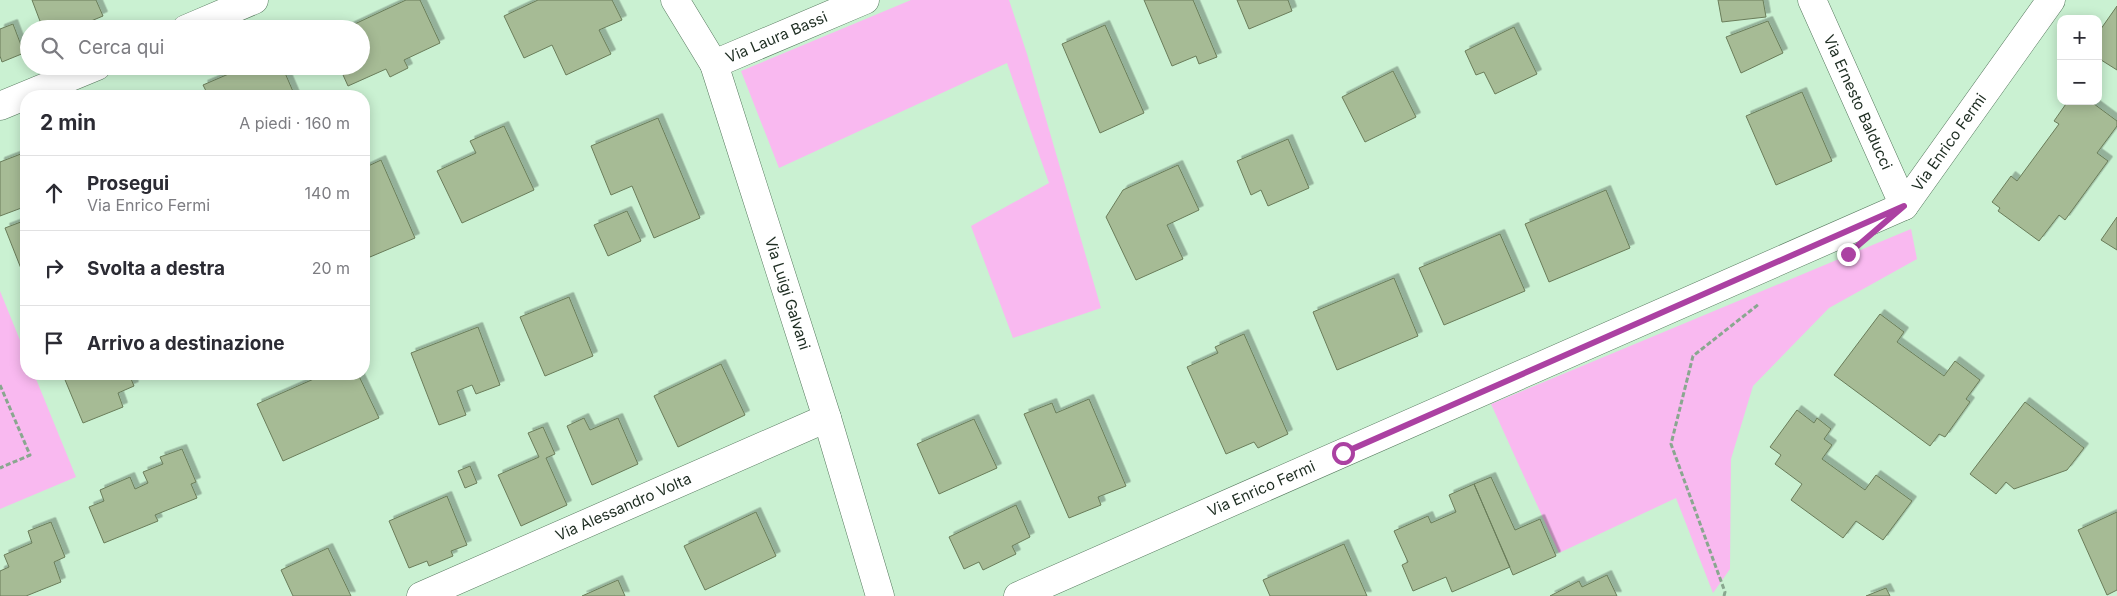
<!DOCTYPE html>
<html lang="it">
<meta charset="utf-8">
<style>
:root{--surface:#fff;--page:#f2f2f3;--text:#2b2b33;--muted:#7c7c81;--line:#e1e1e2}
body{margin:0;font-family:Inter,sans-serif;background:var(--page);color:var(--text)}
.controls{position:absolute;right:15px;top:15px;display:grid;overflow:hidden;border-radius:10px;box-shadow:0 2px 12px #0003}
.controls button{width:45px;height:45px;display:grid;place-items:center;padding:0;border:0;border-bottom:1px solid var(--line);background:var(--surface);color:var(--text);font:25px sans-serif}
.stop{position:absolute;width:15px;height:15px;margin:-11px;border:4px solid #ab41a2;border-radius:50%;background:#fff}
.stop.end{background:#ab41a2;border-color:#fff;box-shadow:0 1px 5px #0008}
.list{margin:0;padding:0;list-style:none}
h2{display:flex;justify-content:space-between;align-items:center;height:65px;margin:0;padding:0 20px;font-size:21px}
h2 small{font-size:16px;font-weight:400;color:var(--muted)}
.list li{display:grid;grid-template-columns:32px 1fr auto;gap:15px;align-items:center;box-sizing:border-box;height:75px;padding:0 20px;border-top:1px solid var(--line)}
.list b{display:block;font-size:19px;white-space:nowrap}
.list p{margin:0;font-size:16px;white-space:nowrap;color:var(--muted)}
.list em{font-size:16px;font-style:normal;color:var(--muted)}
.icon{flex:none;width:28px;height:28px;fill:none;stroke:currentColor;stroke-width:2;stroke-linecap:round;stroke-linejoin:round}
.map{position:relative;flex:none;width:2117px;height:596px;overflow:hidden}
.search{position:absolute;background:var(--surface);box-shadow:0 2px 12px #0003;left:20px;top:20px;width:350px;height:55px;display:flex;align-items:center;gap:12px;box-sizing:border-box;padding:0 18px;border-radius:28px;color:var(--muted);font-size:19px}
.panel{position:absolute;background:var(--surface);box-shadow:0 2px 12px #0003;left:20px;top:90px;width:350px;height:290px;border-radius:20px}
.map>svg:first-child{display:block}
.green{fill:#f9b9f0}
.building{fill:#a6bb95;stroke:#6a7d5a;filter:url(#shadow)}
.lines{fill:none;stroke-linecap:round;stroke-linejoin:round}
.minor-casing{stroke:#56795e;stroke-width:29}
.path{stroke:#89a78f;stroke-width:3;stroke-dasharray:5 2.5;stroke-linecap:butt}
.minor{stroke:#fff;stroke-width:28}
.route{stroke:#ab41a2;stroke-width:6}
.labels{text-anchor:middle;stroke-width:4;stroke-linejoin:round;paint-order:stroke}
.street-label{font-size:15px;fill:#1d2c21;stroke:#d7fedf}
</style>
<div class="map">
<svg width="2117" height="596" viewBox="0 0 2117 596">
<defs>
<filter id="shadow"><feDropShadow dx="4.5" dy="-4.5" stdDeviation="0" flood-color="#0004"/></filter>
</defs>
<rect width="100%" height="100%" fill="#caf1d2"/>
<!-- green -->
<path class="green" d="M911,0H1009L1027,54L1101,308L1013,338L971,226L1049,183L1007,63L779,168L741,71Z
M1911,229L1917,259L1829,308L1753,386L1731,459L1730,569L1713,593L1676,498L1559,553L1491,404Z
M0,291L26,355V374H34L76,477L0,509Z"/>
<!-- building -->
<path class="building" d="M32,0H96L103,16L72,29H43Z
M406,0H420L440,43L404,60L408,68L390,77L386,69L348,86L339,66H361V29H344Z
M538,0H612L622,20L599,30L611,54L566,75L552,45L524,58L504,16Z
M1144,0H1193L1217,57L1199,64L1196,56L1172,66Z
M1237,0H1288L1292,11L1249,29Z
M1718,0H1763L1766,17L1722,22Z
M2117,6V70L2098,58V33Z
M1768,21L1783,53L1741,73L1726,37Z
M13,24L24,53L2,62L0,56V29Z
M1105,25L1144,113L1100,133L1062,44Z
M1514,27L1537,74L1495,94L1484,72L1476,75L1465,51Z
M247,66H282L295,96H206L208,95L203,85Z
M1393,71L1416,117L1365,142L1342,97Z
M1802,92L1832,161L1776,185L1746,116Z
M2068,101H2090L2117,121V126L2097,153L2108,161L2065,220L2059,215L2039,241L1998,211L2000,208L1992,202L2011,176L2017,181L2059,124L2054,121Z
M658,118L700,218L654,238L632,186L611,195L591,146Z
M504,126L534,190L462,223L437,171L476,153L470,141Z
M1288,139L1309,188L1268,206L1261,190L1251,195L1237,161Z
M26,152V213L24,207L0,216V162Z
M381,160L415,238L370,257L364,242V168Z
M1178,165L1199,210L1167,225L1183,259L1136,280L1106,217L1123,190Z
M1606,190L1630,248L1549,282L1525,224Z
M627,211L641,241L608,256L594,225Z
M2117,217V250L2101,240Z
M26,220V269L22,271L5,228Z
M1500,234L1525,291L1444,325L1419,268Z
M1394,278L1418,336L1337,370L1313,312Z
M569,297L593,356L545,376L520,317Z
M1880,314L1904,332L1897,342L1944,376L1955,361L1980,380L1966,399L1970,402L1945,437L1939,434L1930,446L1834,375Z
M478,327L500,385L476,394L472,385L457,391L466,415L439,425L411,353Z
M1244,334L1288,434L1258,448L1254,442L1226,454L1187,367L1218,353L1215,347Z
M721,364L745,415L678,447L654,396Z
M66,374H129L134,386L118,393L123,407L83,423L63,375Z
M325,374H358L379,418L283,461L257,404Z
M1089,399L1126,486L1098,497L1101,505L1069,518L1024,414L1052,403L1056,413Z
M2025,402L2084,448L2067,470L2014,489L2006,482L1996,494L1970,474Z
M1797,410L1814,423L1817,418L1831,429L1824,439L1832,445L1822,459L1865,490L1876,475L1912,501L1883,540L1856,521L1843,538L1791,500L1802,484L1775,464L1781,455L1770,447Z
M584,418L590,430L618,418L638,464L592,485L567,426Z
M974,419L997,468L939,494L917,444Z
M543,427L555,454L546,458L567,505L521,526L498,475L539,457L528,433Z
M182,449L196,482L191,484L197,498L155,515L158,521L104,543L89,507L104,501L100,490L130,477L135,489L148,483L143,472L163,464L160,457Z
M470,466L477,483L465,488L458,471Z
M1491,477L1515,530L1540,519L1556,556L1513,575L1474,484Z
M1474,484L1510,567L1452,592L1446,577L1413,591L1402,565L1408,562L1394,531L1428,516L1431,523L1456,512L1449,495Z
M447,496L467,545L451,551L453,556L429,566L427,561L409,568L389,521Z
M1016,505L1030,537L1012,546L1016,554L983,570L979,562L964,569L949,537Z
M756,512L776,556L705,590L684,546Z
M2117,512V590L2107,595L2078,530Z
M51,522L65,557L54,562L61,582L26,596H0V571L9,567L4,555L32,543L28,531Z
M1344,544L1367,596H1270L1263,580Z
M328,548L351,596H293L281,570Z
M1607,575L1617,596H1550L1579,581L1582,587Z
M618,580L625,596H582Z
M1886,588L1890,596H1866Z"/>
<g class="lines">
<!-- minor casing -->
<g class="minor-casing">
<g id="minor">
<path id="s1" d="M675,0L714,64L827,418L880,596"/>
<path id="s2" d="M1812,0L1904,206"/>
<path d="M186,29L254,0"/>
<path id="s3" d="M714,64L865,0"/>
<path d="M0,106L97,66"/>
<path id="s4" d="M421,596L827,418"/>
<path id="s5" d="M1018,596L1904,206L2051,0"/>
</g>
</g>
<!-- path -->
<path class="path" d="M0,385L30,455L0,468
M1724,596L1725,592L1671,444L1693,356L1759,304"/>
<!-- minor -->
<use href="#minor" class="minor"/>
</g>
<g class="lines">
<!-- route -->
<path class="route" d="M1343,453L1904,206L1848,254"/>
</g>
<g class="labels">
<!-- street labels -->
<g class="street-label">
<text dy="5" stroke="none"><textPath href="#s3" startOffset="68">Via Laura Bassi</textPath></text>
<text dy="5" stroke="none"><textPath href="#s2" startOffset="112">Via Ernesto Balducci</textPath></text>
<text dy="5" stroke="none"><textPath href="#s5" startOffset="1046">Via Enrico Fermi</textPath></text>
<text dy="5" stroke="none"><textPath href="#s1" startOffset="316">Via Luigi Galvani</textPath></text>
<text dy="5" stroke="none"><textPath href="#s5" startOffset="266">Via Enrico Fermi</textPath></text>
<text dy="5" stroke="none"><textPath href="#s4" startOffset="221">Via Alessandro Volta</textPath></text>
</g>
</g>
</svg>
<div class="controls">
<button>+</button>
<button>−</button>
</div>
<div class="stop" style="left:1343px;top:453px"></div>
<div class="stop end" style="left:1848px;top:254px"></div>
<div class="search"><svg class="icon" aria-label="search" viewBox="0 0 24 24"><circle cx="10" cy="10" r="6"/><path d="M15 15l6 6"/></svg>Cerca qui</div>
<section class="panel">
<h2>2 min<small>A piedi · 160 m</small></h2>
<ul class="list">
<li><svg class="icon" aria-label="ahead" viewBox="0 0 24 24"><path d="M12 20V5M6 11l6-6 6 6"/></svg><div><b>Prosegui</b><p>Via Enrico Fermi</p></div><em>140 m</em></li>
<li><svg class="icon" aria-label="right" viewBox="0 0 24 24"><path d="M7 20v-9h11M14 6l5 5-5 5"/></svg><div><b>Svolta a destra</b></div><em>20 m</em></li>
<li><svg class="icon" aria-label="arrive" viewBox="0 0 24 24"><path d="M6 21V4h12l-3 4 3 4H6"/></svg><div><b>Arrivo a destinazione</b></div></li>
</ul>
</section>
</div>
